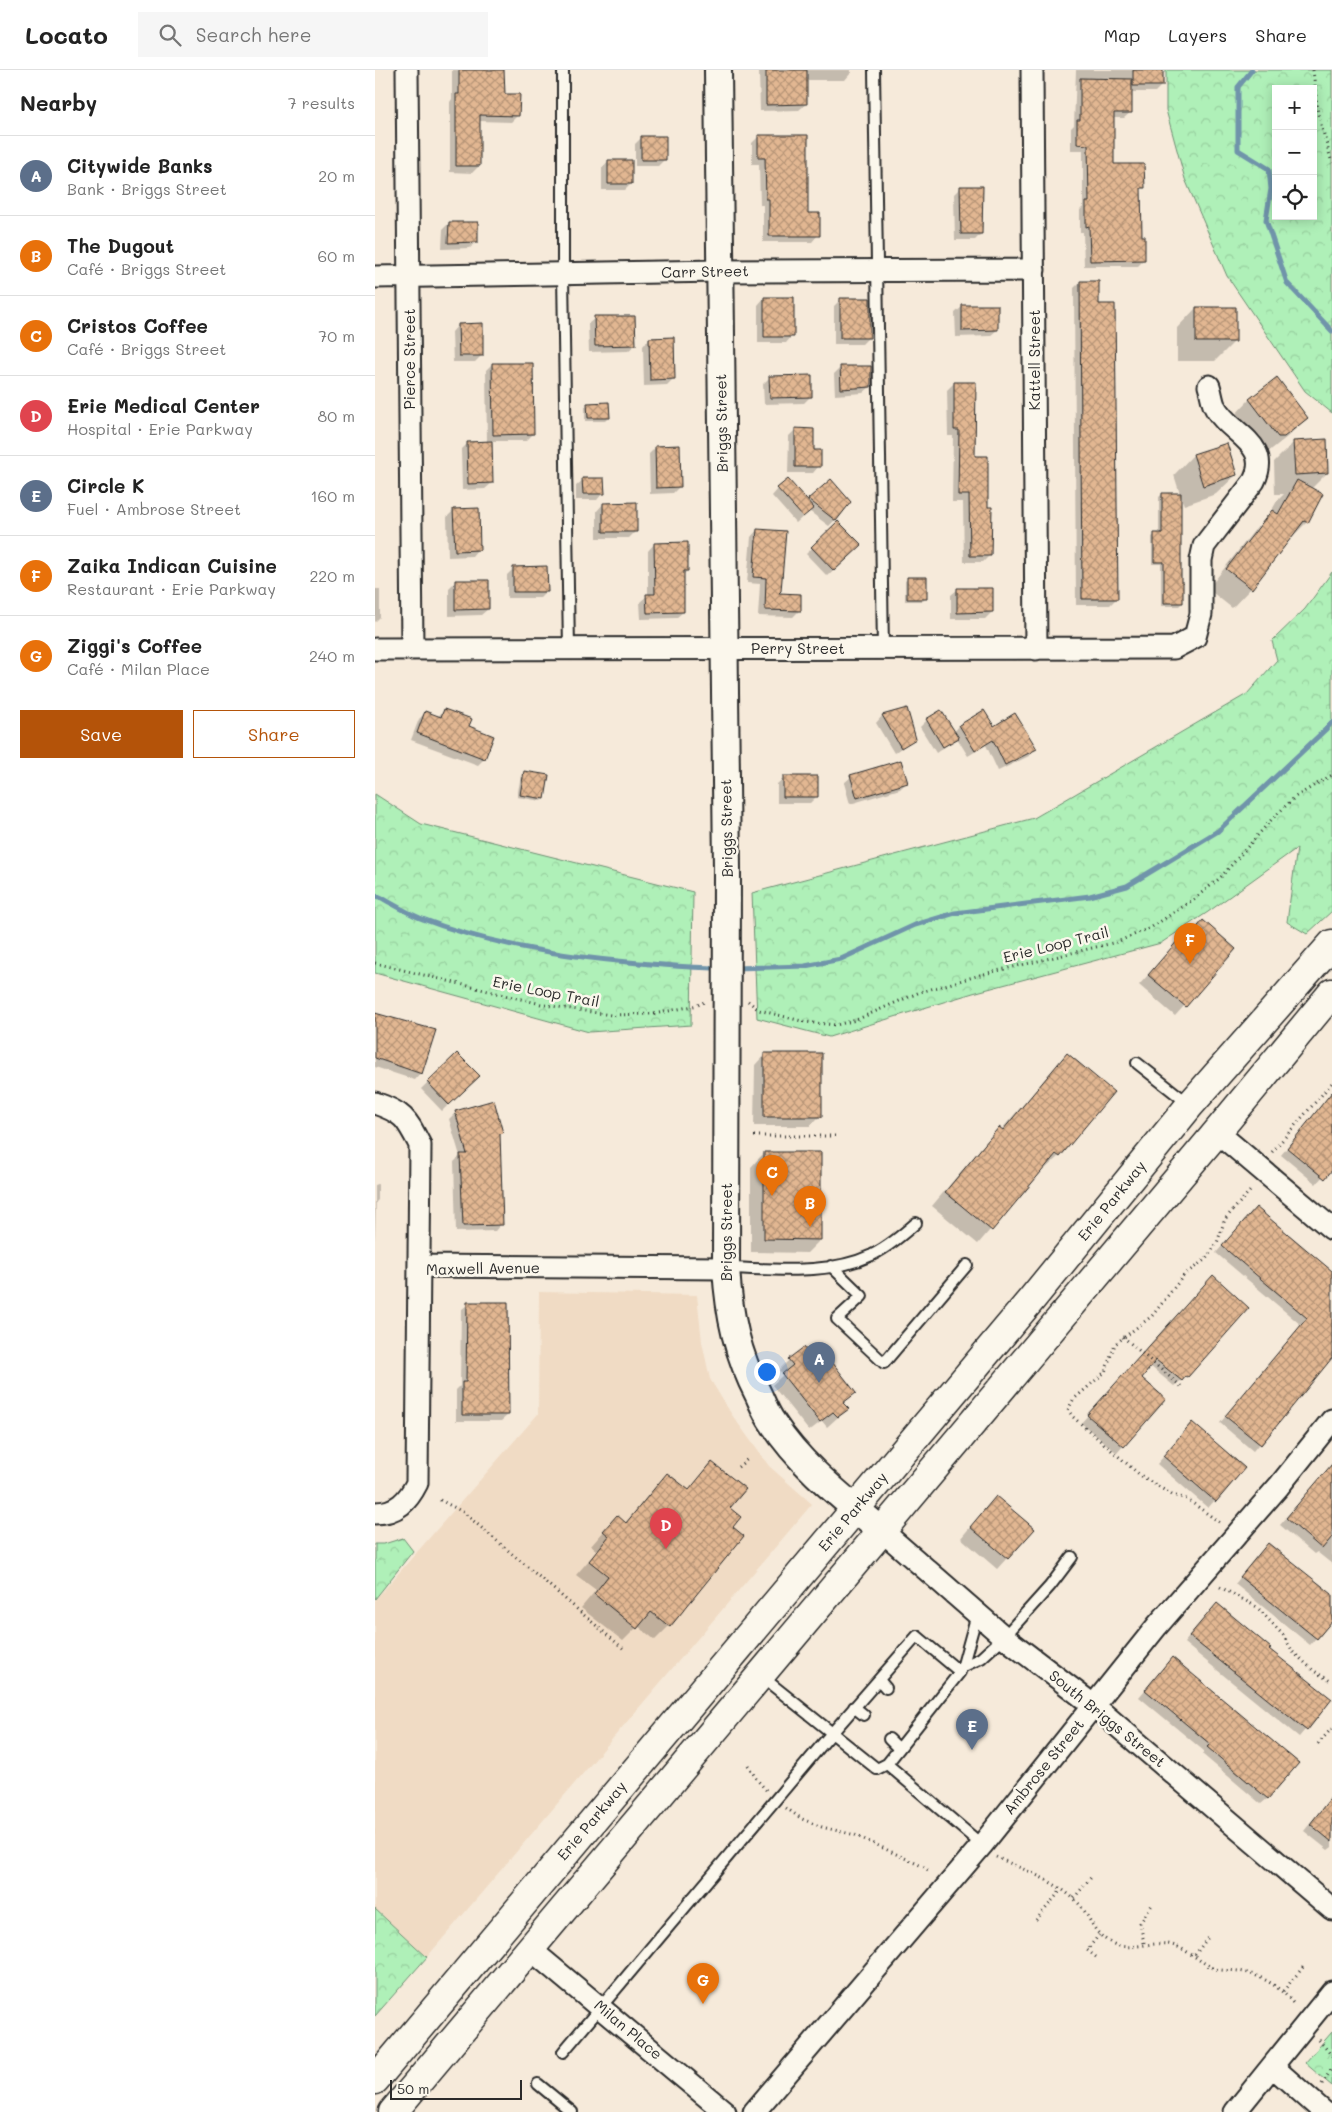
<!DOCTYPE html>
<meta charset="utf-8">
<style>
:root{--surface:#fff;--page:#f6f6f6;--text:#222;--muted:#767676;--line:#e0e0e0;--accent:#b45309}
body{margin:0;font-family:Mali,sans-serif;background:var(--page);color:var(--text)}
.controls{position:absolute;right:15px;top:15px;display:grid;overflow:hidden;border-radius:0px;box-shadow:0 2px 12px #0003}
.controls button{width:45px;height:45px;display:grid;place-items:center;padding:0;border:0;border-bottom:1px solid var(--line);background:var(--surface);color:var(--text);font:25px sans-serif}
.scale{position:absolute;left:15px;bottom:12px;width:132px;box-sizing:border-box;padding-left:5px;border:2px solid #2b2b2b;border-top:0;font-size:14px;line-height:18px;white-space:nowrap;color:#2b2b2b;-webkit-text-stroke:4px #fbf7ec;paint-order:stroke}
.you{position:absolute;left:391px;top:1301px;width:18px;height:18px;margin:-12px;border:4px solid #fff;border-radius:50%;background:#1a73e8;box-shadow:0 0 0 8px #1a73e833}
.badge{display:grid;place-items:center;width:32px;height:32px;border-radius:50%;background:var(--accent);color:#fff;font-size:16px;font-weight:700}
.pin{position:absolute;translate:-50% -41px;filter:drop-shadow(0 1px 2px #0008)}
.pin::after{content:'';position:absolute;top:26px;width:18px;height:15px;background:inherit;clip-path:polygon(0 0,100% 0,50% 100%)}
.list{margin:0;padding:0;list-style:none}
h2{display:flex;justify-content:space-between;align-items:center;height:65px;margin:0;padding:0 20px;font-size:21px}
h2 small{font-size:16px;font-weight:400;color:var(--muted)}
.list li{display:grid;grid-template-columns:32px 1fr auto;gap:15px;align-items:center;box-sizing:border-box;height:80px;padding:0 20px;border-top:1px solid var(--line)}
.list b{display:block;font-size:19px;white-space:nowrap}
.list p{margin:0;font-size:16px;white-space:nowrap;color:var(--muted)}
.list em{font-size:16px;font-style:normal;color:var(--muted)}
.actions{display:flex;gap:10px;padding:15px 20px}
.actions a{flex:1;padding:11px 0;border:1px solid var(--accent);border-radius:0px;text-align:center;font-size:18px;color:var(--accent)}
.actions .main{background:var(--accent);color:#fff}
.icon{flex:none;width:28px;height:28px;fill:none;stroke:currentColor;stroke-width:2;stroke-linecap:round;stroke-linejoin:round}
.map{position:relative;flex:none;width:957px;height:2042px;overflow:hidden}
header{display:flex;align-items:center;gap:30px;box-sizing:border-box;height:70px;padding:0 25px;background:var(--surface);border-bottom:1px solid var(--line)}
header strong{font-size:24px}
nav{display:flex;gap:28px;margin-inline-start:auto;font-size:18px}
.search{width:350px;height:45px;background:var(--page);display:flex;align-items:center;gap:12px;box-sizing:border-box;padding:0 18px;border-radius:0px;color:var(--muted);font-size:19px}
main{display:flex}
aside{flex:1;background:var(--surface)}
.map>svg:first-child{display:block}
.built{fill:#f0dbc4}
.forest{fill:url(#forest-crowns);stroke:#6d8e72;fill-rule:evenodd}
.shadow{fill:#0003}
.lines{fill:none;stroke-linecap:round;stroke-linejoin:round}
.stream{stroke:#6f94aa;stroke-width:5}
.building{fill:url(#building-cross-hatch);stroke:#2b2b2b}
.service-casing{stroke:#2b2b2b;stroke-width:14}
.minor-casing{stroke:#2b2b2b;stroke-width:25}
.tertiary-casing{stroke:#2b2b2b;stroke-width:30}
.secondary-casing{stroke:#2b2b2b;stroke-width:31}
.path{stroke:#2b2b2b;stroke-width:3;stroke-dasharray:1 4;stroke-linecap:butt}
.service{stroke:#fbf7ec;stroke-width:10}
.minor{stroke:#fbf7ec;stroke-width:21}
.tertiary{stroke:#fbf7ec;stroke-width:26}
.secondary{stroke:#fbf7ec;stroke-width:28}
.labels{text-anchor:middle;stroke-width:5;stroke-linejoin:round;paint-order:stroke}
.street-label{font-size:15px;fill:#2b2b2b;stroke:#fbf7ec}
</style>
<header>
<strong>Locato</strong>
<div class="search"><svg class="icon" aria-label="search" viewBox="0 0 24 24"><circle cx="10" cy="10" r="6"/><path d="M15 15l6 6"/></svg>Search here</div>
<nav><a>Map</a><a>Layers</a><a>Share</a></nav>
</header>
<main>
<aside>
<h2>Nearby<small>7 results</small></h2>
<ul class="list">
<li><span class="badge" style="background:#5c6f8a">A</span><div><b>Citywide Banks</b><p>Bank · Briggs Street</p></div><em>20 m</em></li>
<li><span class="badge" style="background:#e8710a">B</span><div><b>The Dugout</b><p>Café · Briggs Street</p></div><em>60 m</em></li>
<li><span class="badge" style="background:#e8710a">C</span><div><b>Cristos Coffee</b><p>Café · Briggs Street</p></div><em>70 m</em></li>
<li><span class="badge" style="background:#e0444e">D</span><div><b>Erie Medical Center</b><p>Hospital · Erie Parkway</p></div><em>80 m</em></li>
<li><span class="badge" style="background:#5c6f8a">E</span><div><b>Circle K</b><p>Fuel · Ambrose Street</p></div><em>160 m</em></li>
<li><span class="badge" style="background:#e8710a">F</span><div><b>Zaika Indican Cuisine</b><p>Restaurant · Erie Parkway</p></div><em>220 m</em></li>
<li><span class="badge" style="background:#e8710a">G</span><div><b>Ziggi's Coffee</b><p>Café · Milan Place</p></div><em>240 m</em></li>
</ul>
<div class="actions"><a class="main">Save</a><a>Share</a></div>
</aside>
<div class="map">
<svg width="957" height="2042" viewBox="0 0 957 2042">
<defs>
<pattern id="forest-crowns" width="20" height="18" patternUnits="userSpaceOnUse" patternTransform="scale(1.25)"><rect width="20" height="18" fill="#aff0b8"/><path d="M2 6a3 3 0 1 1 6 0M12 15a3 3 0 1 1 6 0" fill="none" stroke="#97ce9e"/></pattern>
<pattern id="building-cross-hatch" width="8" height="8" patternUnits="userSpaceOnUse" patternTransform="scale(1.25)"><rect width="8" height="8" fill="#e2b792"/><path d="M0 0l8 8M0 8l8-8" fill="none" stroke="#b79577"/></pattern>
</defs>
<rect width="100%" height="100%" fill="#f6eada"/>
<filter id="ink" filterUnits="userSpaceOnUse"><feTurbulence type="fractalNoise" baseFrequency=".02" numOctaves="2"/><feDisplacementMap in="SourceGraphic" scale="10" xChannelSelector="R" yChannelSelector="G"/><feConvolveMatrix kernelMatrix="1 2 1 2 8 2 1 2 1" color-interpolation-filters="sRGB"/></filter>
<g filter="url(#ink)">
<!-- built -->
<path class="built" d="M164,1222L322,1225L327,1272L335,1309L357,1345L394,1396L437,1434L52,1887L0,1839V1530L163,1344Z"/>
<!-- forest -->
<path class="forest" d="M791,0H957V343L930,321L852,206L810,109L791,40ZM901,19H938V146H901Z
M957,502V841L932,864L912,852L922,778L833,842L786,873L598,923L454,967L382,948L377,823L659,748L872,624L902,590L897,571L930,539Z
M0,724L46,754L318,822L316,955L214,962L0,903Z
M28,1468L38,1481L0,1529V1474H9Z
M0,1839L52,1887L0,1946Z
M957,1962V2016L930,1993Z"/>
<!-- shadow -->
<path class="shadow" d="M77,0H128L129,25L143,45L136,52L104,51V96L97,103L75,102V32L77,29Z
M384,0H476V3L470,10H431V34L424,40L385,41Z
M701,0H787L786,16L780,22H756V42L749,48H738V95L768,117L765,120V168L769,190L763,196H709L708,162H705V140L708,137V80H696V58L699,55Z
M267,67L290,89L283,96H260V74Z
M383,67L443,165L437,172H388V135H385L384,94H377V73Z
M233,91L256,114L250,120H227V98Z
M586,117L606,164L600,170H580L579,124Z
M74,153L102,172L95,178L67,179L68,159Z
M705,212L723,236L742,528L735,535H701L699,218Z
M389,228L417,266L411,273H383V235Z
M466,229L494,267L487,274H459V236Z
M587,237L622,260L615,266L581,267L580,243Z
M821,238L860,271L840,291H802V258Z
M220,248L260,275L253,281L214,282L213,254Z
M83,255L107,285L100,292H78L77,262Z
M274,269L299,308L292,315L269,316L268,276Z
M117,294L158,364L151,371H116L117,413L110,419L87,420L86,380L92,374L112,373L111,300Z
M466,297L495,317L488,323L460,325L459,304Z
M395,307L436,326L429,333L389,334L388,314Z
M902,309L932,348L912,367L888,386L855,350L874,330Z
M579,313L612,439L615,485L608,492H589L588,432H577L578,366H573L572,320Z
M213,334L233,348L230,351H210V337Z
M420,360L438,381L444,396L438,403H413L414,366Z
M919,372L952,403L936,419L932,452L912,472L876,518L857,538L833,519L878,462L894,445L902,431L909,424H900L899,392Z
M281,377L305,416L298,423L275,424L274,384Z
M818,385L861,405L841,424L809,435L805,425V513L807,533L804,536H786V494H777V467L780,464H784V427L787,424H805L799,405Z
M208,410L228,423L222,430H201V416Z
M455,411L460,450L454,456L434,441L421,453L397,426L403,419L432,432Z
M228,434L261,461L254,468H222V441Z
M79,440L103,479L97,486L73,487L72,447Z
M463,453L485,475L452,506L431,484Z
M382,460L401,524L425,540L418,547L383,546L385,514L372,513L376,467Z
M279,474L312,501L307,506L308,542L301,548L266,549L265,532L273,525V481Z
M139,498L171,522L165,528H132V505Z
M533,509L551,528L548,531H530V511Z
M80,512L113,539L106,545L74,546V518Z
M0,519H5V547L0,552Z
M583,519L617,542L610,549H576V525Z
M531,639L540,668L519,683L501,653L507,646Z
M70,640L92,657L109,689L103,695L36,670L44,649L50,643L62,647Z
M552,650L579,662L584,656L618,658L660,679L654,686L623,701L611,675L593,686L582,668L561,683L545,657Z
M149,702L169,728L166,731L142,727L146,705Z
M476,707L532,712L525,719L475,734L469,713Z
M409,708L441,727L435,733H402V714Z
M828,852L860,879L800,946L764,915L810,864L814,867Z
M0,944L46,1003L40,1010L0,997Z
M82,984L103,1006L67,1041L46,1019Z
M390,984L445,1046L435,1056H379L380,995Z
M692,984L684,1086L670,1099L668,1098L603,1174L557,1136L611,1072L624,1058L626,1060Z
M957,1024V1096L941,1114L906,1085Z
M81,1042L126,1063L124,1065L126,1154L120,1161L81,1162L79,1092L85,1086L74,1049Z
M389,1083L445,1170L432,1183L376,1182V1097Z
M3,1114V1130L1,1132L0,1171V1115Z
M874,1145L957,1286L878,1381L845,1353L926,1255L841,1183Z
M831,1214L812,1306L799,1316L775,1296L765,1308L789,1329L742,1383L706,1353Z
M93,1234L133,1345L126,1351H81V1320L85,1316L86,1240Z
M414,1290L480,1323L468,1334L472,1339L452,1357L447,1351L434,1361L397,1315L408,1305L404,1300Z
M811,1361L868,1398L833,1438L782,1394Z
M338,1393L354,1438L356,1457L367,1466L294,1556L280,1570L263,1556L248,1571L206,1538L221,1520L201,1505L222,1481L216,1476L242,1446L250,1453L292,1404L313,1421Z
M957,1399V1494L942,1482L939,1484L905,1455L949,1405Z
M611,1438L632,1488L622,1499L586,1468Z
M887,1481L957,1549L935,1575L860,1514Z
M835,1541L893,1579L955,1630L924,1667L809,1573Z
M791,1595L893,1728L886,1734L827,1684L829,1681L764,1627Z
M957,1726V1777L953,1780L929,1761Z"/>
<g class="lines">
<!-- stream -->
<path class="stream" d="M877,0L863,17V80L894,99L896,119L891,150L912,213L957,261
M0,826L5,827C18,834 31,842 45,848C114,875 191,887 264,893C291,895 317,898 344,898
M360,898L430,896L466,889L540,855L580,843L715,826L752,816L843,761L950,660L957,652"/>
</g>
<!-- building -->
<path class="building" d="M84,0H129L130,24H145L144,46L105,45V96H81V24H84Z
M391,0H432V34L391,35Z
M758,0H788V16H758Z
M705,8L757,9V43H739V94H769L770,118H766L767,166H770V190L715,191L714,156L711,157V132H714L713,75L702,74V50H705Z
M383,65H433V143H445V166H394V129H391L390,88H383Z
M266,66H291V90H266Z
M233,90H257V114H233Z
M585,116H608L607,164H586Z
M74,152H103V172L73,173Z
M705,211H724V234H740L743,529H707Z
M389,227H419V267H389Z
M465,228H495V268H465Z
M587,235H623V260L587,261Z
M821,237H861V272H821Z
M219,246H260L261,275L220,276Z
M108,253V286H84L83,254Z
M299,267L300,309L275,310L274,268Z
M117,293H158L159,364L118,365Z
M465,296H496V317L466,319Z
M437,305V327L395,328L394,306Z
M902,307L933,348L909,367H903L874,329Z
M579,312H601L600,386H613V437H617L616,486H595L594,425H583L584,360H579Z
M234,332L235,348H213L212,333Z
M420,358L439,359V380H446V397H420Z
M952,369L953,403L920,405L918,371Z
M117,371L118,413L93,414L92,372Z
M852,373L862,405L828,416L818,384Z
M305,375L306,417L281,418L280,376Z
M207,408H229L230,424H208Z
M413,409L439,438L428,447L402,418Z
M456,409L476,432L461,451L433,429Z
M922,410L948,424L933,453L929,451L877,519L851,499L897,440L903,444Z
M787,423H806V512H808V533H789V492H779V463H787Z
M262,432V462H228V433Z
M104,438L105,480L80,481L78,439Z
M463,451L487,475L459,501L436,477Z
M382,459L411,461L406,521L404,523L426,524V541L390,540L391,508L378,507Z
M313,472V501H309V542L272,543L271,524H280L279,473Z
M172,496L173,522H138V497Z
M532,507H552V529H532Z
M80,510H114V539L80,540Z
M582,518H618V542L582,543Z
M532,638L541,669L526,678L507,645Z
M69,639L97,649L94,656L119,666L110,689L42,663L50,641L66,647Z
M566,640L584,668L568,677L551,649Z
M609,640L619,656L640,643L662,679L630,695L618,670L600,681L584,655Z
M526,690L533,713L482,728L475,705Z
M149,701L174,705L170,729L145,725Z
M408,706H443V727H408Z
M828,850L861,879L811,937L773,905L810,862L815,866Z
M0,943L61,960L47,1004L0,988Z
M82,983L105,1006L74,1035L52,1012Z
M389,983H447V1047H389Z
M692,983L739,1022L685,1087L681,1084L617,1161L570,1122L624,1057L628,1060Z
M957,1022V1100L950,1109L912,1078Z
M119,1030L128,1063L125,1064L128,1155L88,1156L85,1084H92L80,1041Z
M389,1082H446V1170L389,1169Z
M881,1137L957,1201V1288L886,1375L850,1346L932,1248L847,1176Z
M838,1205L874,1238L813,1307L811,1306L807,1311L781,1290L767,1308L791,1329L749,1377L712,1345Z
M92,1232H133L134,1345H87V1312H91Z
M444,1275L481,1323L468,1333L474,1339L463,1347L458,1342L445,1352L407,1304L418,1295L413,1289L429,1277L433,1283Z
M817,1352L870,1398L841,1432L788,1386Z
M337,1392L371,1419L355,1438L366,1447L358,1457L369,1466L295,1557L276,1542L262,1559L219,1524L233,1506L214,1491L234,1466L228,1461L242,1445L251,1453L292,1403L314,1420Z
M957,1394V1467L947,1479L911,1448Z
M621,1426L660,1459L633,1489L595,1457Z
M893,1473L957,1524V1551L942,1569L865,1507Z
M842,1533L896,1578L894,1579L957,1629L932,1661L814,1566Z
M797,1587L924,1693L893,1729L832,1677L835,1674L770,1620Z
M957,1726V1772L935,1754Z"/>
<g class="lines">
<!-- service casing -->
<g class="service-casing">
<path id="service" d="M188,0V205L194,579
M499,0L508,579
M762,993L814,1034
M456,1196L487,1226L462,1249L509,1293L592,1195
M351,1198C399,1199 452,1206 497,1185C513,1177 527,1165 541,1153
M589,1596L606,1588L629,1567L675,1516L697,1487
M587,1598L602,1544
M386,1606L502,1699L512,1694
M504,1610L511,1618
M479,1637L489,1645
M514,1669L524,1679
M188,1982L450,1671L542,1566L585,1602L512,1694L607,1775
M163,2014L197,2042"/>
</g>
<!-- minor casing -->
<g class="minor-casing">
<path id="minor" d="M32,0L37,579
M657,0L661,579
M0,207L344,201L659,200
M0,579L799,578L820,567L826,544V490L829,476L879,411C898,372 852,364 839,335C837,330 836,322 834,316
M0,1033C29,1043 31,1048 45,1075L42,1413C33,1431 22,1443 0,1443
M842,1062L957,1159
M45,1196L351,1198
M506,1460L629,1567L718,1635L957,1839
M155,1879L350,2042
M898,1997L949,2042
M379,2042L607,1775L782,1556L904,1416L957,1350
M860,2042L957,1922"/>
</g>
<!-- tertiary casing -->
<g class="tertiary-casing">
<path id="tertiary" d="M343,0L352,799L351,1198C354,1246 362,1284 384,1326C388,1335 392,1345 398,1353C425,1395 468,1428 506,1460"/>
</g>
<!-- secondary casing -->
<g class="secondary-casing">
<path id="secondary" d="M0,2010L656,1230L815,1035L957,874
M18,2042L837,1068L957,923"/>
</g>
<!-- path -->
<path class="path" d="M938,0L943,44L957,93
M0,893L170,935L236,945L279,944L323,935L331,931
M373,931L384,940L430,952L461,955L481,950L545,922L609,904L742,872L777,857L819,829L845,808L897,749L920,727L957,705
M379,1066H461
M897,1082L957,1013
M748,1267L808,1318
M363,1397L374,1388
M65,1430L88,1442L250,1580
M844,1452L812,1429L797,1425L765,1405L698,1347L693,1340L698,1330L730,1302L740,1274L777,1246L809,1205L831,1189L842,1173L850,1149L875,1121
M845,1517L882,1537L908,1565L918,1582L939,1601L957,1612
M943,1674L957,1658
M373,1695L382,1710L392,1721
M411,1738L427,1749L447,1757L480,1765L549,1797L555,1802
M621,1787C647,1799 676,1809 698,1828C717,1844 715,1865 741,1875C755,1880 776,1872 793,1874C811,1877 826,1894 841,1899C847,1901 856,1900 863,1901C885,1904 904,1916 918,1933
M699,1828L718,1805
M661,1850L686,1820
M769,1873L765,1853L777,1835
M820,1885L834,1866
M721,1887L712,1880L724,1865
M908,1921L930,1895
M944,1970L957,1986
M947,2014L957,1998"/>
<!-- service -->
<use href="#service" class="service"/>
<!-- minor -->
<use href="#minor" class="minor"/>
<!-- tertiary -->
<use href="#tertiary" class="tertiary"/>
<!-- secondary -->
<use href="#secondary" class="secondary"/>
</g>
</g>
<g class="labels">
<!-- street labels -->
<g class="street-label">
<text transform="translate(330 202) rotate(-1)" y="5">Carr Street</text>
<text transform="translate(35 289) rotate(-90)" y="5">Pierce Street</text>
<text transform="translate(660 290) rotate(-90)" y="5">Kattell Street</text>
<text transform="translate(347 353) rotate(-91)" y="5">Briggs Street</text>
<text x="423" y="584">Perry Street</text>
<text transform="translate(352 758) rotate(-91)" y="5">Briggs Street</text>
<text transform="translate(681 875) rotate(-14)" y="5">Erie Loop Trail</text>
<text transform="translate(171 922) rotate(11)" y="5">Erie Loop Trail</text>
<text transform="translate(737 1131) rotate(-51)" y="5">Erie Parkway</text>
<text transform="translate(352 1162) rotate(-90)" y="5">Briggs Street</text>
<text transform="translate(108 1199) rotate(-1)" y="5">Maxwell Avenue</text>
<text transform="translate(478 1442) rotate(-50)" y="5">Erie Parkway</text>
<text transform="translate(732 1649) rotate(39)" y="5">South Briggs Street</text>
<text transform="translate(669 1697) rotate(-51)" y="5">Ambrose Street</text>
<text transform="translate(217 1751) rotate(-50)" y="5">Erie Parkway</text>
<text transform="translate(253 1960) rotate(40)" y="5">Milan Place</text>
</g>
</g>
</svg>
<div class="controls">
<button>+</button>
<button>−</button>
<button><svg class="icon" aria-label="locate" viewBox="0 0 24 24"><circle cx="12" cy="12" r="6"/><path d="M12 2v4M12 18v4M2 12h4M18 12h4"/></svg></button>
</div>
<div class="scale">50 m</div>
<div class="you"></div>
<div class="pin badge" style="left:444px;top:1313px;background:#5c6f8a">A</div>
<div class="pin badge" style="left:435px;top:1157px;background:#e8710a">B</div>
<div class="pin badge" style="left:397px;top:1126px;background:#e8710a">C</div>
<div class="pin badge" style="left:291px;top:1479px;background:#e0444e">D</div>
<div class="pin badge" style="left:597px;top:1680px;background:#5c6f8a">E</div>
<div class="pin badge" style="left:815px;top:894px;background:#e8710a">F</div>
<div class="pin badge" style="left:328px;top:1934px;background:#e8710a">G</div>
</div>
</main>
